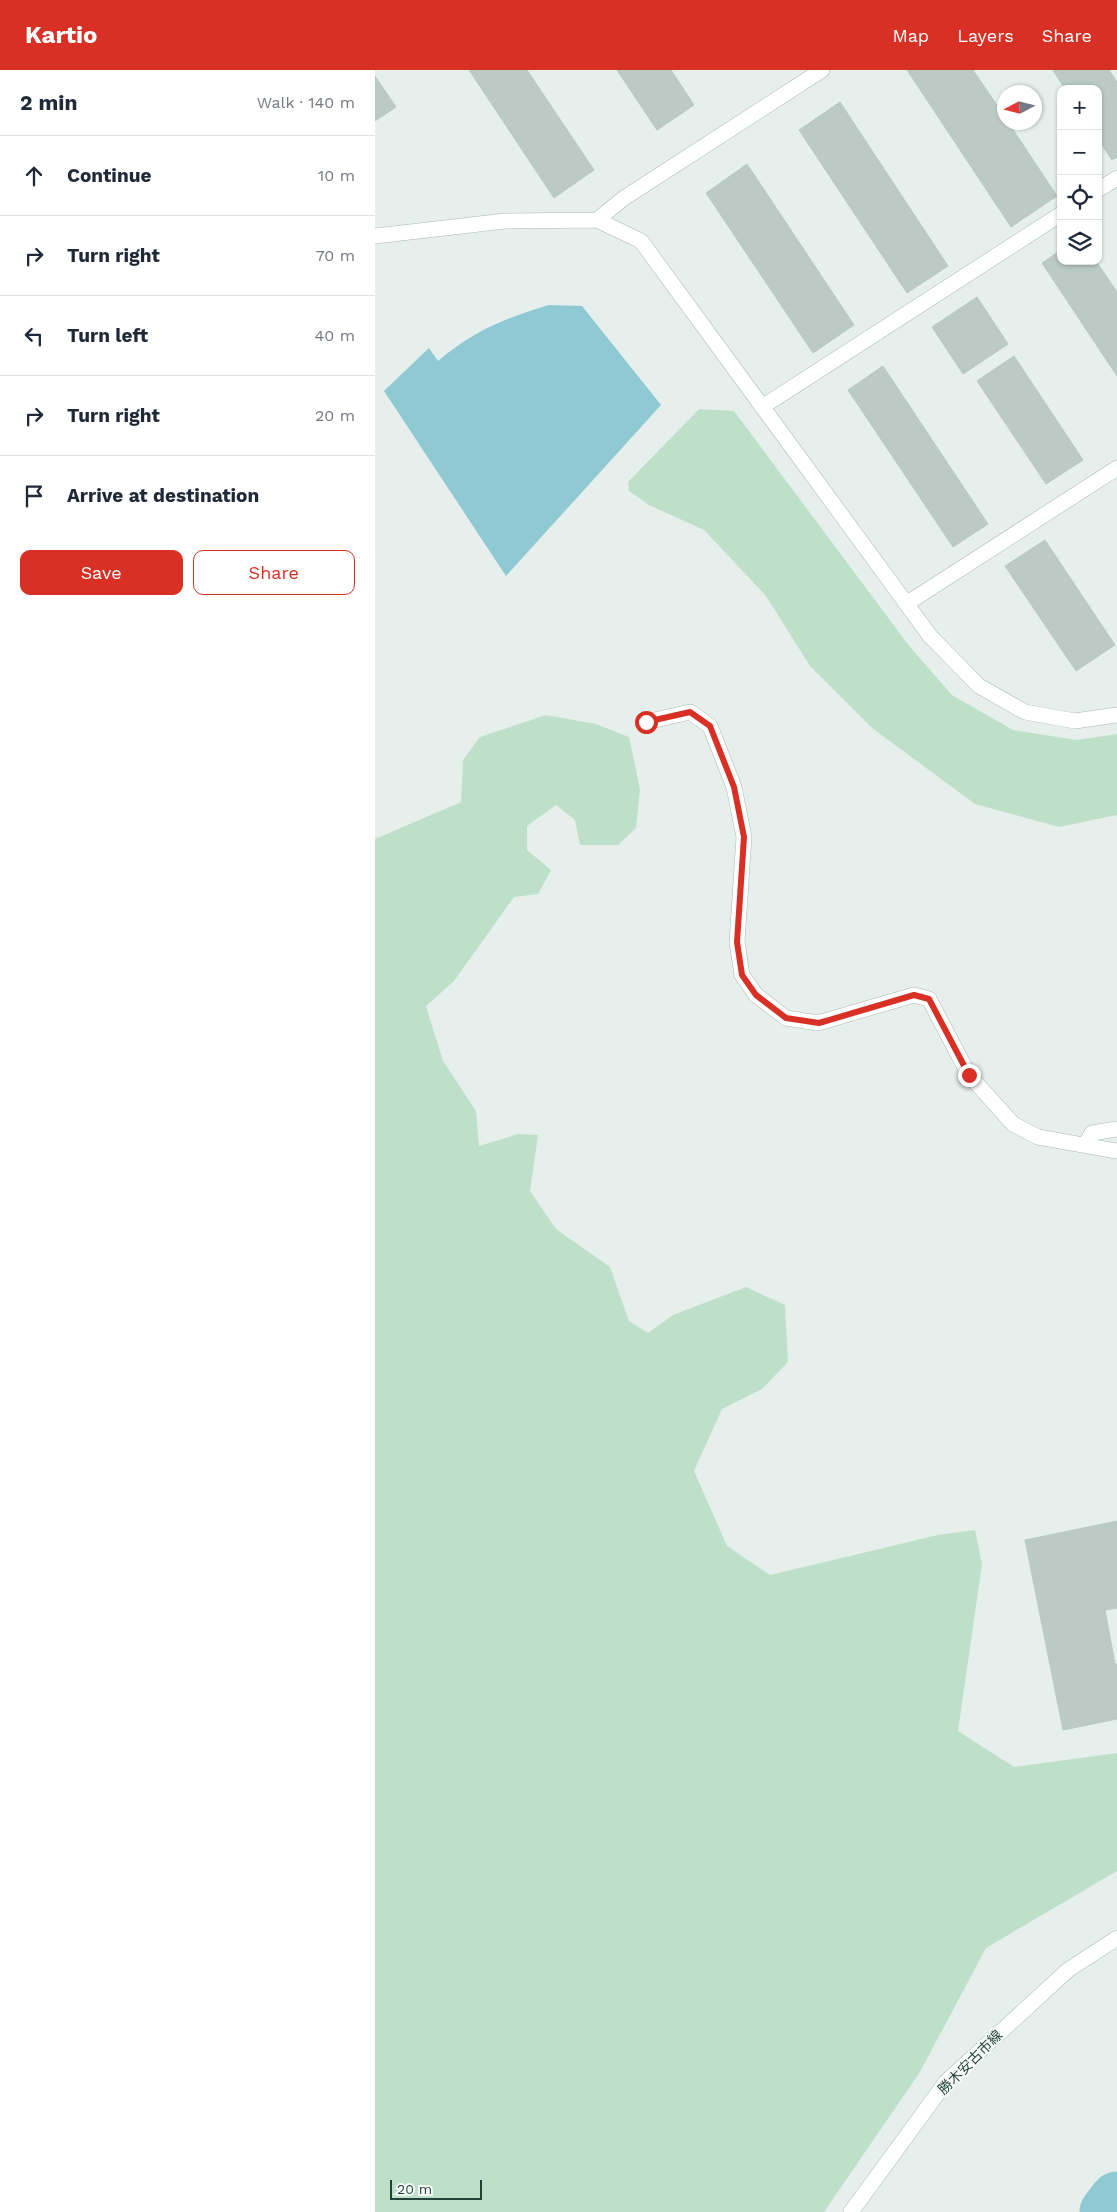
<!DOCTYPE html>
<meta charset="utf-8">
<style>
:root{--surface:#fff;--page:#f6f6f7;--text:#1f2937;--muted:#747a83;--line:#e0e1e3;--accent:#d93025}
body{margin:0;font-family:"Work Sans","Noto Sans JP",sans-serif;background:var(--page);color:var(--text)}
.controls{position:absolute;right:15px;top:15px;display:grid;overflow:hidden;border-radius:10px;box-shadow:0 1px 4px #0004}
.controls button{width:45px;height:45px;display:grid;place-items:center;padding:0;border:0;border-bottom:1px solid var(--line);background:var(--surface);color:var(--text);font:25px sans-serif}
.compass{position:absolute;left:622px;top:15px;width:45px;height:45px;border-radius:50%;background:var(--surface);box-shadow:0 1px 4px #0004;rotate:263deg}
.scale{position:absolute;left:15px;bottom:12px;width:92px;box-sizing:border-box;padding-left:5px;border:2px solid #24423a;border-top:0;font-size:14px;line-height:18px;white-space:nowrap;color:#24423a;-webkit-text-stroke:4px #f7fbf9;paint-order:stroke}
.stop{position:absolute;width:15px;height:15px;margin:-11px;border:4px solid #d93025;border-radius:50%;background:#fff}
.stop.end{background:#d93025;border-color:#fff;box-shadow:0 1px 5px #0008}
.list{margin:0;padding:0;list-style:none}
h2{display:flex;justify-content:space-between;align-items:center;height:65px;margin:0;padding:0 20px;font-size:21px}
h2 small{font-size:16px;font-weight:400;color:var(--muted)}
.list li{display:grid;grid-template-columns:32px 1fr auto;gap:15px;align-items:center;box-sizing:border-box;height:80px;padding:0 20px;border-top:1px solid var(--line)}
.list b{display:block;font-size:19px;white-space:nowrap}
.list em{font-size:16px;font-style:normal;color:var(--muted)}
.actions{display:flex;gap:10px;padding:15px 20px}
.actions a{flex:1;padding:11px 0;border:1px solid var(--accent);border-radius:10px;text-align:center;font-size:18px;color:var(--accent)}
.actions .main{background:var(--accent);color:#fff}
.icon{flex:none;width:28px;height:28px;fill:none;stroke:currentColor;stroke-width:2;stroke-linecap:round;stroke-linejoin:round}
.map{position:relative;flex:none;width:742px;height:2142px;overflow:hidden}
header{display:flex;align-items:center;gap:30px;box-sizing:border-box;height:70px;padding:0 25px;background:var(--accent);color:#fff}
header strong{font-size:24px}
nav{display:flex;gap:28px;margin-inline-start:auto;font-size:18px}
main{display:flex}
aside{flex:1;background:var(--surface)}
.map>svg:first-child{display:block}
.green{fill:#bfe0c8}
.water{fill:#8ec9d4}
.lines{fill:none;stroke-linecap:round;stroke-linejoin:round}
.river{stroke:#8ec9d4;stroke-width:55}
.building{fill:#bbcac4;stroke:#b8c9c2}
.minor-casing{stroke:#a8b8b2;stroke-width:16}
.secondary-casing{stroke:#a4bbb3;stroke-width:16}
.minor{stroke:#fff;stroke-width:15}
.secondary{stroke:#fff;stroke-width:15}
.route{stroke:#d93025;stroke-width:6}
.labels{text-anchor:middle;stroke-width:4;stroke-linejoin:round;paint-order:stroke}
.street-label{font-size:14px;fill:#24423a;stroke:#f7fbf9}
</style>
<header>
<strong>Kartio</strong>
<nav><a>Map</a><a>Layers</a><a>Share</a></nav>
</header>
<main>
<aside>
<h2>2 min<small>Walk · 140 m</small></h2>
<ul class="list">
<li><svg class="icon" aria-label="ahead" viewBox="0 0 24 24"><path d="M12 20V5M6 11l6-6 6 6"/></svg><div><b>Continue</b></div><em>10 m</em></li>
<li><svg class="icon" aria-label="right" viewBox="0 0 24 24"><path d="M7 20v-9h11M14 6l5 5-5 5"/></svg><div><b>Turn right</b></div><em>70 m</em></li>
<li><svg class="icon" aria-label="left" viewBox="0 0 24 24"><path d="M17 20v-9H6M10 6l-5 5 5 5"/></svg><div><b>Turn left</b></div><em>40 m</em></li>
<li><svg class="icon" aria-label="right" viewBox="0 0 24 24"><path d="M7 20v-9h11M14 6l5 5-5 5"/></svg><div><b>Turn right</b></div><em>20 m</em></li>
<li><svg class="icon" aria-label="arrive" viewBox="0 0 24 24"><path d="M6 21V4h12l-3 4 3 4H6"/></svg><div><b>Arrive at destination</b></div></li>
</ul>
<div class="actions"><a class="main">Save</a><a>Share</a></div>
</aside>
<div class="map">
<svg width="742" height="2142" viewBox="0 0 742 2142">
<rect width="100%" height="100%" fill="#e6efeb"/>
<!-- green -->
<path class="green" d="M324,339L359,341L535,577L577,625L638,660L702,670L742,664V745L684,757L600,734L497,658L435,596L391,526L329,460L274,435L254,421L253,412Z
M171,645L221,654L254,667L265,719L261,758L243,775H205L200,750L181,735L152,756V780L176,800L163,824L139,827L79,911L51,936L68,991L101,1041L104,1076L143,1064L163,1065L155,1121L181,1159L235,1197L254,1251L273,1263L298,1245L371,1217L410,1235L413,1292L387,1319L347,1339L319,1401L352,1476L395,1505L563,1465L600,1460L607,1494L583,1661L639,1697L742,1683V1801L611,1878L545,2002L449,2142H0V769L86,732L88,690L105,667Z"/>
<!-- water -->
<path class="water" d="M174,235L207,236L286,335L131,506L9,321L54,278L63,291C99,261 130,248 174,235Z"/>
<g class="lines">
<!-- river -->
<path class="river" d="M732,2142L742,2129"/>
</g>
<!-- building -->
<path class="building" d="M94,0H152L219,100L179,128Z
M242,0H296L319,35L282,60Z
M532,0H598L630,47V52H633L682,126L636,157Z
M678,0H734L742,12V87L737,90L723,69V19H690Z
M0,6L21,37L0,51Z
M465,32L573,196L532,223L424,60Z
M372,94L479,255L438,283L331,123Z
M686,180V191H721L742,222V306L667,193Z
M602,227L633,274L588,304L557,257Z
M639,286L708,390L671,414L602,311Z
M508,296L613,454L578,477L473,320Z
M670,470L740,575L701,601L630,496Z
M742,1451V1538L730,1540L740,1594H742V1649L688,1660L650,1470Z"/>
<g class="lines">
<!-- minor casing -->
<g class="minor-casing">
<path id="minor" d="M723,120L742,108
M222,150L249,128L447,0
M0,166L130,151L222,150L266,171L555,566L604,616L650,642L700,651L742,645
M387,337L686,144
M531,534L742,398
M271,652L315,642L335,656L359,717L369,767L362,872L367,905L381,925L411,948L443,953L539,925L554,929L594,1005L638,1054L663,1067L742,1081
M710,1075L717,1063L742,1059"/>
</g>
<!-- secondary casing -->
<g class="secondary-casing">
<path id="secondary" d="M476,2142L571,2012L693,1900L742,1868"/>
</g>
<!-- minor -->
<use href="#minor" class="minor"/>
<!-- secondary -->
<use href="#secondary" class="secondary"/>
</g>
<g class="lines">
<!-- route -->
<path class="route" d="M271,652L315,642L335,656L359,717L369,767L362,872L367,905L381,925L411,948L444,953L539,925L554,929L594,1005"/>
</g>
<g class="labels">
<!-- street labels -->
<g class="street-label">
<text transform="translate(595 1992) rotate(-45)" y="5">勝木安古市線</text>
</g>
</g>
</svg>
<div class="controls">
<button>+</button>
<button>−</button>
<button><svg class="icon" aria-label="locate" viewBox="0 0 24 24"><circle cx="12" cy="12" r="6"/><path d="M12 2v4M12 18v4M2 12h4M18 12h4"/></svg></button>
<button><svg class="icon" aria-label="layers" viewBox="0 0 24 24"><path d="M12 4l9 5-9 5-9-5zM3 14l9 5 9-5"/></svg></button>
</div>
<svg class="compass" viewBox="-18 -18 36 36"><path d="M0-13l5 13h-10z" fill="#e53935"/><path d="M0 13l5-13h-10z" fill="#747a83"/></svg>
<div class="scale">20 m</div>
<div class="stop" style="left:271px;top:652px"></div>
<div class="stop end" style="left:594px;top:1005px"></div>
</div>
</main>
